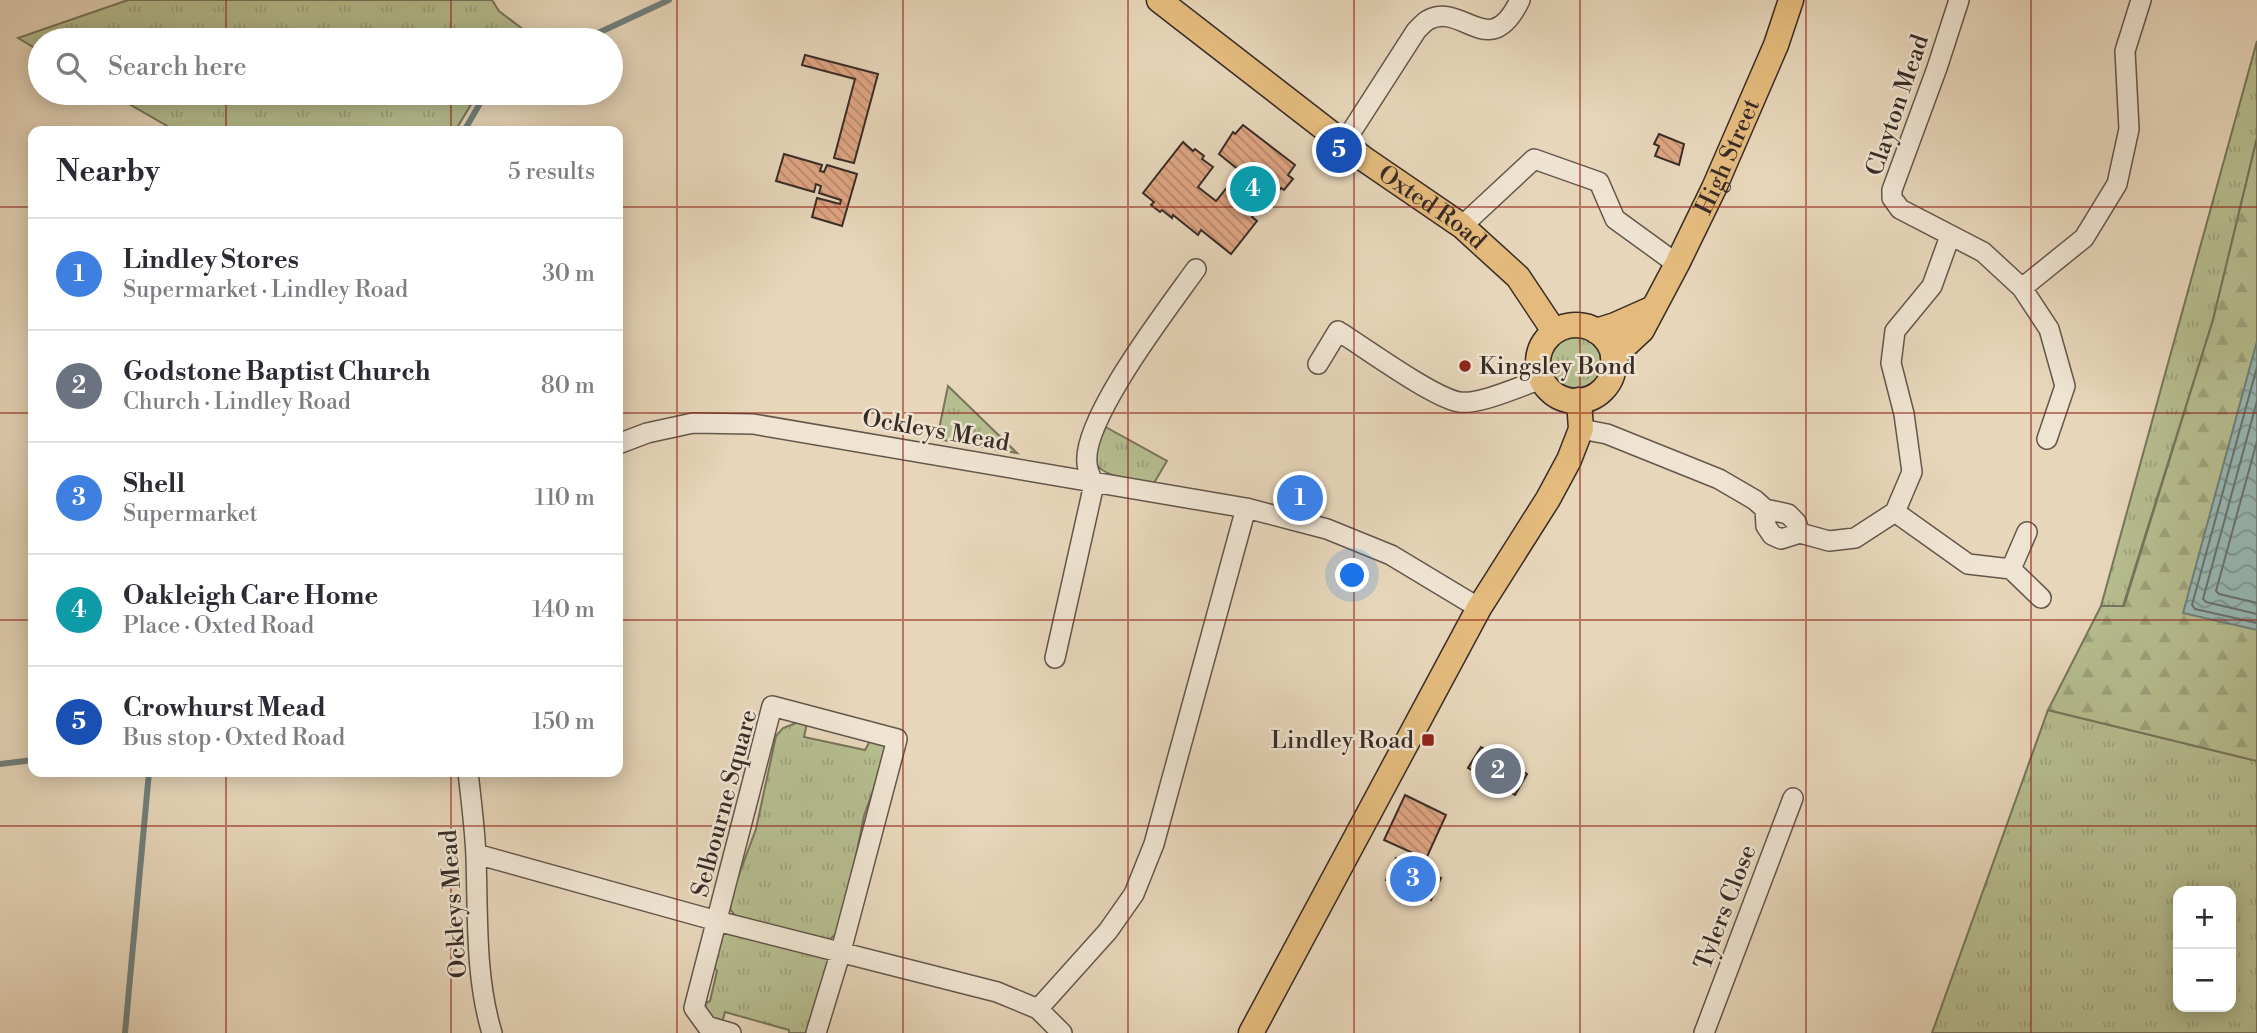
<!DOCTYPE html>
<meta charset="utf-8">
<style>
:root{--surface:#fff;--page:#f7f7f7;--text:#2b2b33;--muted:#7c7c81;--line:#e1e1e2;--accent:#db2777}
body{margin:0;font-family:"Libre Bodoni",serif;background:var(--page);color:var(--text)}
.controls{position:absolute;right:21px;bottom:21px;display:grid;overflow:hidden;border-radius:14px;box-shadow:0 4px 18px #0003}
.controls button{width:63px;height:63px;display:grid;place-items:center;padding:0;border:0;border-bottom:2px solid var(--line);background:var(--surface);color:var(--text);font:35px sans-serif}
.you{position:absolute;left:1353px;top:576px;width:24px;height:24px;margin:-18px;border:5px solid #fff;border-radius:50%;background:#1a73e8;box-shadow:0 0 0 10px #1a73e833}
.badge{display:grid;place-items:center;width:46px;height:46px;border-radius:50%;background:var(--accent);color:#fff;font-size:23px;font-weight:700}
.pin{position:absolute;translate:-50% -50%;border:4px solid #fff;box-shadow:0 2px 7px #0006}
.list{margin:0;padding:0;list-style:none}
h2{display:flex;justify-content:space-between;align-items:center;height:91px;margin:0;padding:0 28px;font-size:30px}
h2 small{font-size:23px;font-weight:400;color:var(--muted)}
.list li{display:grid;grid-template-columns:46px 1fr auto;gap:21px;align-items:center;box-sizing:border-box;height:112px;padding:0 28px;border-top:2px solid var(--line)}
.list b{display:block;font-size:26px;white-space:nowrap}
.list p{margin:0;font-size:23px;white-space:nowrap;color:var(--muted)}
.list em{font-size:23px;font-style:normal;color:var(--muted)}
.icon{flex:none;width:38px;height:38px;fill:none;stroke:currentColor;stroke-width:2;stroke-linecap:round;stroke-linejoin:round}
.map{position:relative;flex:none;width:2257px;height:1033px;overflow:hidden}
.search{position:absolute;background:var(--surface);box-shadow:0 4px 18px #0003;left:28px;top:28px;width:595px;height:77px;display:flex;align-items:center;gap:18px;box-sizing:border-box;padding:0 24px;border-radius:38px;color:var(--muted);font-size:26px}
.panel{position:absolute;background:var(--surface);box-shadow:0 4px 18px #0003;left:28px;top:126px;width:595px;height:651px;border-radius:14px}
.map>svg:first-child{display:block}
.grass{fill:url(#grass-tufts);stroke:#77755c;stroke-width:2;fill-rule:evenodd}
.forest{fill:url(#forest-firs);stroke:#77755c;stroke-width:2}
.water{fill:url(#water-waves);stroke:#71807c;stroke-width:2}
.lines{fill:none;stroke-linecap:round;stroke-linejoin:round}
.shore{stroke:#68726e;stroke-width:2}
.stream{stroke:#71807c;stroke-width:6}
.building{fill:url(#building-back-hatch);stroke:#382c27;stroke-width:2}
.minor-casing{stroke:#64564c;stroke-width:22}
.major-casing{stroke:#382c27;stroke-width:27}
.minor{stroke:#efe4d2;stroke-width:19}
.major{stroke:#e4bb7d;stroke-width:24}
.grid{fill:none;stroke:#8f2418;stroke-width:2;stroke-opacity:0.55}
.poi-dot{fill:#8f2418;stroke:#efe4d2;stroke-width:2.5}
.labels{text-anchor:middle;stroke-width:5;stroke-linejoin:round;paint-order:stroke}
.street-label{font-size:24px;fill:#382c27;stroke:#efe4d2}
.poi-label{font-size:24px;fill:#382c27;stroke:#efe4d2;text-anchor:start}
</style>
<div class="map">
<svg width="2257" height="1033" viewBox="0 0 2257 1033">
<defs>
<pattern id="grass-tufts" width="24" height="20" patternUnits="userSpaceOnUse" patternTransform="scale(1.75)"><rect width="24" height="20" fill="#b6be90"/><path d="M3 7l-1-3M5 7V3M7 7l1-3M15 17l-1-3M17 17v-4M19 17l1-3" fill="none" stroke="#9da37c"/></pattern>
<pattern id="forest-firs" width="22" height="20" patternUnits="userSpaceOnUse" patternTransform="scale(1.75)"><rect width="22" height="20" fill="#b6be90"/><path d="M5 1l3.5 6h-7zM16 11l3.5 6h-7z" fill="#9da37c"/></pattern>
<pattern id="water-waves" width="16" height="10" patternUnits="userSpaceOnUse" patternTransform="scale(1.75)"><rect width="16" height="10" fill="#97b8b5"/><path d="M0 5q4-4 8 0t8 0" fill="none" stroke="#7c9693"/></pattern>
<pattern id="building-back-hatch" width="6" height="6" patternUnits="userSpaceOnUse" patternTransform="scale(1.75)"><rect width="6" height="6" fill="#dfa583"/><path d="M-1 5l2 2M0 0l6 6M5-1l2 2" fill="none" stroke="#b6876b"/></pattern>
</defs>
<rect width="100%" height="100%" fill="#e7d6ba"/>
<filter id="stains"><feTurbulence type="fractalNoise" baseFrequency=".00286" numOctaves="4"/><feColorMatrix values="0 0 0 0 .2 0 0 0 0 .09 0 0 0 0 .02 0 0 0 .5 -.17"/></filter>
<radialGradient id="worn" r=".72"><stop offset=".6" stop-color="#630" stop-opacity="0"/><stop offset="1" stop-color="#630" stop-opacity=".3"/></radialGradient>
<!-- grass -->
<path class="grass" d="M128,0H492L499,11L537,40H40V51L18,38Z
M2257,41V138L2213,320L2123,606H2101Z
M110,93H478L455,131H176Z
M1550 362a26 26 0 1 1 52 0a26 26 0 1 1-52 0Z
M948,386L1017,453L937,439Z
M1102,425L1167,461L1154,483C1139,480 1097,478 1095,459C1095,449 1100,435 1102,425Z
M2048,710L2257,761V1033H1932ZM2178,891H2231V1007H2178Z
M796,723H807L804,737L865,750L871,739L883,745L887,751L864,816L850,885L836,935L826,941L737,918L730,909L735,885L756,829L776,736L783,728Z
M727,929L828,956L831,961L811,1033H789V1030L725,1012L722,1023L715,1022L705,1006L706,1003L710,1001L717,971L714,967L718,941Z"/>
<!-- forest -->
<path class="forest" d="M2257,138V761L2048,710L2101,606H2124L2213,320Z"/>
<!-- water -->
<path class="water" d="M2257,341V630L2183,613Z"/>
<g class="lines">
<!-- shore -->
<path class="shore" d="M2257,367L2192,605L2195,609L2257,623
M2257,401L2203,599L2206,602L2257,614
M2257,441L2216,591L2219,594L2257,603"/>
<!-- stream -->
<path class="stream" d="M583,40L669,0
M464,131L486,93
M0,764L33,760
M125,1033L149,772"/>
</g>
<!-- building -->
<path class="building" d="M805,55L878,74L854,163L834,158L855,79L802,65Z
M1243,125L1295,165L1288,175L1293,179L1284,190L1281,188L1274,197L1270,194L1252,217L1257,221L1231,254L1201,230L1198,235L1173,215L1172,218L1162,210L1160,212L1151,205L1154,202L1143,193L1183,142L1193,151L1195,149L1204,156L1202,159L1213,167L1198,187L1216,201L1240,171L1219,154L1233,132L1235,134Z
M1659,134L1684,144L1679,165L1655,156L1659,146L1654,144Z
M784,154L822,165L820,171L824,172L827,165L857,174L842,226L812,217L817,198L840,204L841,200L819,193L821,186L816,184L814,192L776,181Z
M1481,747L1527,774L1515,795L1468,768Z
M1405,795L1446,815L1426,859L1384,840Z
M1396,858L1441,878L1431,900L1386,880Z"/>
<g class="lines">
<!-- minor casing -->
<g class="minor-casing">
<path id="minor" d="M1959,0L1937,68L1892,190V198L1900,209L1983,252L2022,288L2049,329L2065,386L2047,439
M1344,143L1416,31C1419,28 1424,22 1428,20C1463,1 1489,64 1520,0
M1462,226L1534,159L1599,182L1615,219L1677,264
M2022,288L2084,238L2117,184L2129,129L2125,51L2141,0
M1318,364L1338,331C1364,347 1432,397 1459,402C1480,405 1520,386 1542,379
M1581,429L1607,434L1719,479L1755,500L1765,509L1788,514L1796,522L1800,533
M618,444L647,433L693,423L753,424L1246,508
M1765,509L1766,526L1772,535L1781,539L1800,533L1829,541L1855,538L1895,512L1912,472L1904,414L1891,363L1895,331L1932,286L1950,236
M1895,512L1968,564L2011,569L2027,532
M2011,569L2041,598
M1055,658L1094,484C1091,477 1087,470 1087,463C1082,419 1169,307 1196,269
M468,772C471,800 475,829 476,857C478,915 475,977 492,1033
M476,854L717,921L997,992L1038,1009L1062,1033
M1038,1009L1108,931L1134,894L1154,844L1246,508L1327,529L1391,555L1479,608
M731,1033L707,1026L694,1008L772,706L897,739L841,951L816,1033
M1704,1033L1793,798"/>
</g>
<!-- major casing -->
<g class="major-casing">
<g id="major">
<path id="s1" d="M1159,0L1364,159L1462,226L1518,277L1554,331"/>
<circle cx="1576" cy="363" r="38"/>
<path d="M1596,331L1615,325L1651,309"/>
<path id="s2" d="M1613,357L1642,330L1677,264L1714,188L1776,45L1791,0"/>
<path d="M1251,1033L1479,608L1548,499L1569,460L1581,429L1579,400"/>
</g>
</g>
<!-- minor -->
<use href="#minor" class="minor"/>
<!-- major -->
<use href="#major" class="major"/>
</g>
<!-- grid -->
<path class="grid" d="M226,0V40M451,0V40M677,0V1033M903,0V1033M1128,0V1033M1354,0V1033M1580,0V1033M1806,0V1033M2031,0V1033M226,93V131M451,93V131M0,207H33M618,207H2257M0,413H33M618,413H2257M0,620H33M618,620H2257M226,772V1033M451,772V1033M0,826H2257"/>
<!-- markers -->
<g class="poi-dot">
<circle cx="1465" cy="366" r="7"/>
<rect x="1421" y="733" width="14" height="14" rx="3.5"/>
</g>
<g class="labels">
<!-- street labels -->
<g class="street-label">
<text transform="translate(1897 105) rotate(-71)" y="8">Clayton Mead</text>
<text dy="8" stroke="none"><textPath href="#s2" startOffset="233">High Street</textPath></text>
<text dy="8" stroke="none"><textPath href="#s1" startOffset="343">Oxted Road</textPath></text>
<text transform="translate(936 430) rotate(10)" y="8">Ockleys Mead</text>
<text transform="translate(724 803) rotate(-75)" y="8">Selbourne Square</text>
<text transform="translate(453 904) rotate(-94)" y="8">Ockleys Mead</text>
<text transform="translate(1725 907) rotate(-69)" y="8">Tylers Close</text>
</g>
<!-- poi labels -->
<g class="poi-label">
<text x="1479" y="374">Kingsley Bond</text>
<text x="1414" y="748" text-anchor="end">Lindley Road</text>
</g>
</g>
<rect width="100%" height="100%" filter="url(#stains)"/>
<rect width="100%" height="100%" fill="url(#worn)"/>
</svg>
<div class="controls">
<button>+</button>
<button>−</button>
</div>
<div class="you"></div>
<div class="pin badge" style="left:1300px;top:498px;background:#3f7fe0">1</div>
<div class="pin badge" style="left:1498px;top:771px;background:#6b7280">2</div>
<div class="pin badge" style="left:1413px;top:879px;background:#3f7fe0">3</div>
<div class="pin badge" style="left:1253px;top:189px;background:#0f9aa8">4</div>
<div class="pin badge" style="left:1339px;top:150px;background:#1a4fb4">5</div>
<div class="search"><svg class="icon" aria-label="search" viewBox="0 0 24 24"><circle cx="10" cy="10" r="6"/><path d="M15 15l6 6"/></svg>Search here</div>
<section class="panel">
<h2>Nearby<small>5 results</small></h2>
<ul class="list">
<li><span class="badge" style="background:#3f7fe0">1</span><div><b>Lindley Stores</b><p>Supermarket · Lindley Road</p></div><em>30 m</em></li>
<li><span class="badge" style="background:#6b7280">2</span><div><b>Godstone Baptist Church</b><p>Church · Lindley Road</p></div><em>80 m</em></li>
<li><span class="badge" style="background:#3f7fe0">3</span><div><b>Shell</b><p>Supermarket</p></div><em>110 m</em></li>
<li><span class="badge" style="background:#0f9aa8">4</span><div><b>Oakleigh Care Home</b><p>Place · Oxted Road</p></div><em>140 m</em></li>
<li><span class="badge" style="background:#1a4fb4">5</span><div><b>Crowhurst Mead</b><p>Bus stop · Oxted Road</p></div><em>150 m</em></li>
</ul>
</section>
</div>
